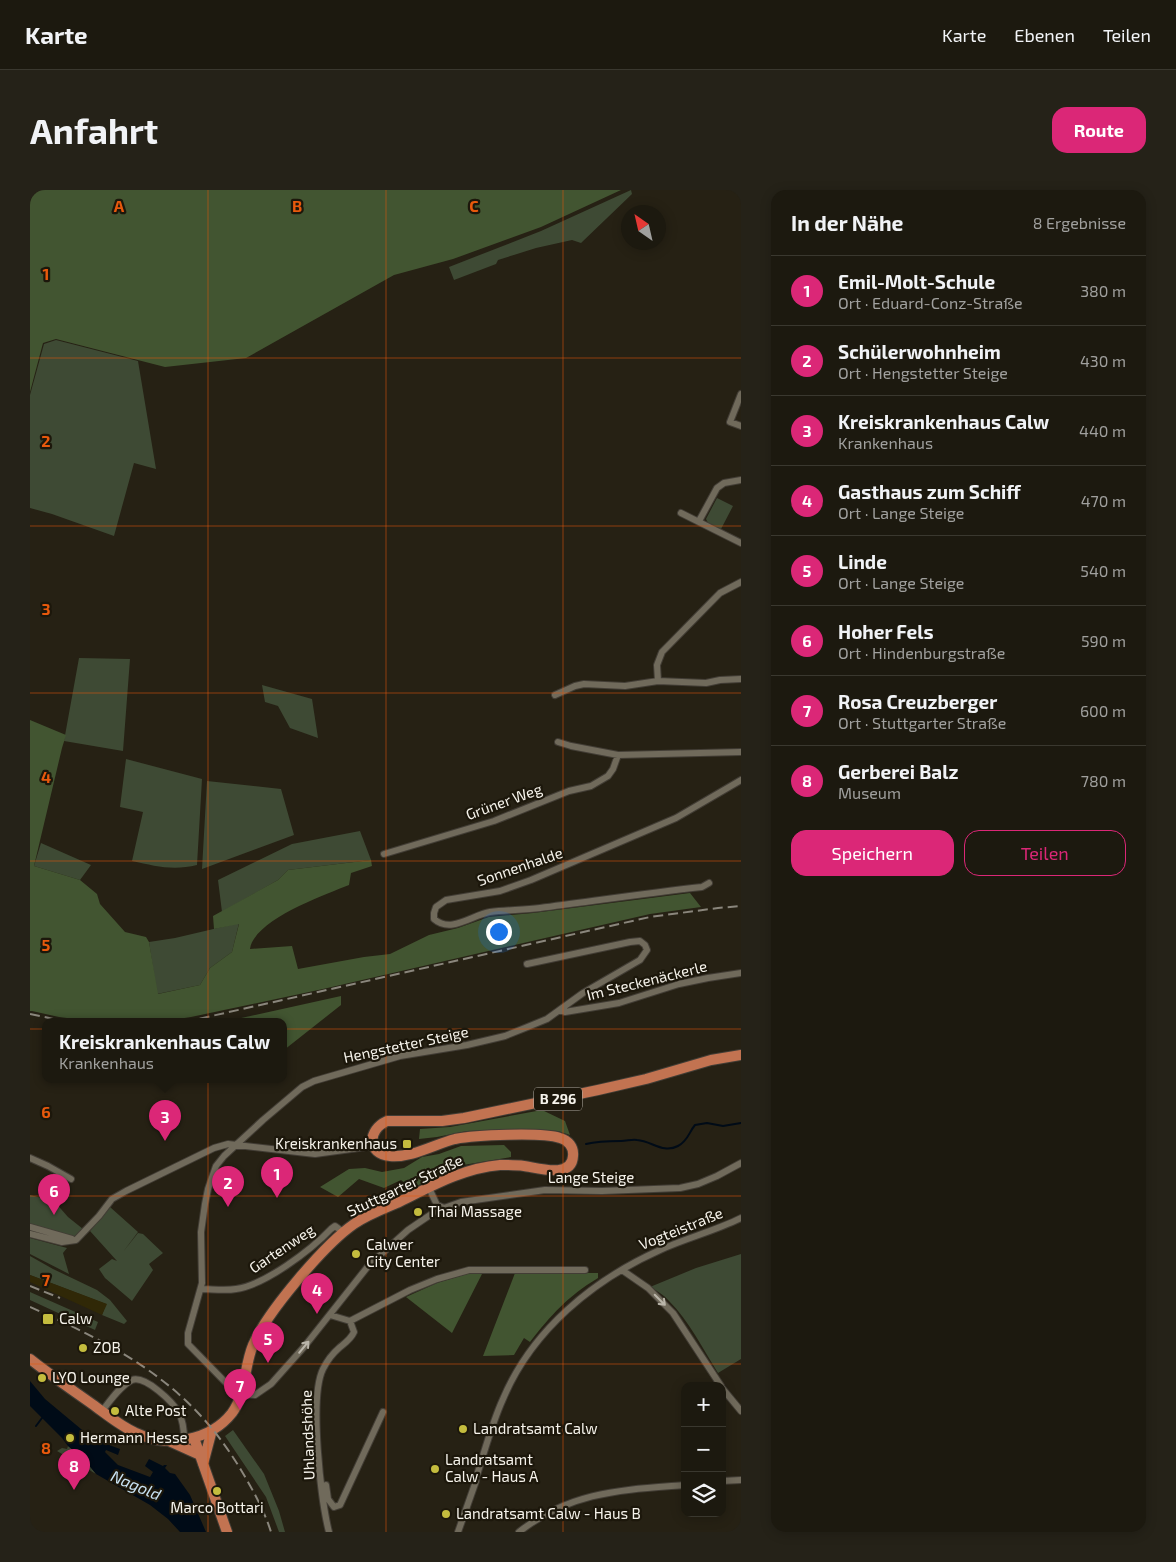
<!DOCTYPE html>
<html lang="de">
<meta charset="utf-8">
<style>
:root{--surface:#1c190f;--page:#252218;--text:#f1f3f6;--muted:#a0a09e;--line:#3a382f;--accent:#db2777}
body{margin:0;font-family:"Exo 2",sans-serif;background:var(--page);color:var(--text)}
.controls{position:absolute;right:15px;bottom:15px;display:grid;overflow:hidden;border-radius:10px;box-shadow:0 2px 12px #0003}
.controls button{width:45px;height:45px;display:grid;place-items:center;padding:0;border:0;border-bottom:1px solid var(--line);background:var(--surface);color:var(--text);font:25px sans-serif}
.compass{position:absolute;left:591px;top:15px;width:45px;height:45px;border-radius:50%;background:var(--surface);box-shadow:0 2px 12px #0003;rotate:326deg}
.you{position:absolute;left:468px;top:741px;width:18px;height:18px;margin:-12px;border:4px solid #fff;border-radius:50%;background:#1a73e8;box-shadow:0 0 0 8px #1a73e833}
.badge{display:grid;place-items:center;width:32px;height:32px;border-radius:50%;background:var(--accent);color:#fff;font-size:16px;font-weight:700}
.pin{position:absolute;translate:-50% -41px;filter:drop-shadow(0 1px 2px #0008)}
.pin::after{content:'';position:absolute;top:26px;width:18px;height:15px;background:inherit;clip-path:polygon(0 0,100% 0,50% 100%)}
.popup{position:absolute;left:12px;top:828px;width:245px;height:65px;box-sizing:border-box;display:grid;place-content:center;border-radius:10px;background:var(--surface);filter:drop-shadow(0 1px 4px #0005);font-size:16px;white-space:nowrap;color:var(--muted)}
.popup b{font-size:19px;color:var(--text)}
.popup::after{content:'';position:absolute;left:50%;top:100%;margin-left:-10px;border:10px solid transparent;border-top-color:var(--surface)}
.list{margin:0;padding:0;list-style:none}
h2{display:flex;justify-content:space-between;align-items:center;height:65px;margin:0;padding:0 20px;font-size:21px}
h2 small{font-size:16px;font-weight:400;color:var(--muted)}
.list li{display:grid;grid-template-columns:32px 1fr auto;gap:15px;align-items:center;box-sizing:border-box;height:70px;padding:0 20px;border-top:1px solid var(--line)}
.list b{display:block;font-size:19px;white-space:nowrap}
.list p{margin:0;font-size:16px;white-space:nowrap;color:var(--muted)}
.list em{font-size:16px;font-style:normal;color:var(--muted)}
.actions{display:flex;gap:10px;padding:15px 20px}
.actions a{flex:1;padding:11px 0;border:1px solid var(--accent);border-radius:15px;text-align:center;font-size:18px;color:var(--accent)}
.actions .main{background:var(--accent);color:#fff}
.icon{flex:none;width:28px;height:28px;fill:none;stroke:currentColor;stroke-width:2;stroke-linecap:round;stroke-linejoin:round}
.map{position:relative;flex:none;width:711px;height:1342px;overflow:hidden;border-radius:15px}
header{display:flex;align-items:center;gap:30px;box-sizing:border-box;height:70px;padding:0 25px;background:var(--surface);border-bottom:1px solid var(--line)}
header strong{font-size:24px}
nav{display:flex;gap:28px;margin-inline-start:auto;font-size:18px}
.intro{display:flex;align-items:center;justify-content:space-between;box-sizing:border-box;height:120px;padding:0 30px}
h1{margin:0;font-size:35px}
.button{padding:12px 22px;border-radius:15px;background:var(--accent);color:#fff;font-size:18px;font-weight:700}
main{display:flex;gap:30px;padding:0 30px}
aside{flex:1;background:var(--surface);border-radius:15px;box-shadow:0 2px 12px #0003}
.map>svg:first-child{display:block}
.green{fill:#3e4a34}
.forest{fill:#425531}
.sand{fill:#302807}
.water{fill:#000b17}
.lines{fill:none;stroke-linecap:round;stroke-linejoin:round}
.stream{stroke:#000b17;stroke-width:2}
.street-casing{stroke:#423d35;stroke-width:8}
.primary-casing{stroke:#423d35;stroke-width:12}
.street{stroke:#706a5b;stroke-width:6}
.primary{stroke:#c27351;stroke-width:10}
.rail{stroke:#8a867c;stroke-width:2;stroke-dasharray:10 5;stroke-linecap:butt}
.oneway{stroke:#bab5aa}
.grid{fill:none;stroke:#e8590c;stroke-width:1;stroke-opacity:0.55}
.poi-dot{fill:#c4bc3e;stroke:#1c170b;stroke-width:2}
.labels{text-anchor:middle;stroke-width:4.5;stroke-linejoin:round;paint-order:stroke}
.shield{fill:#1c170b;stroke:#b5b1a8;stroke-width:1}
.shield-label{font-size:14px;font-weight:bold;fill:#f6f3eb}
.street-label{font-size:15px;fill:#f6f3eb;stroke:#1c170b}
.poi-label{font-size:15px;fill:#f6f3eb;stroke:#1c170b;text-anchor:start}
.water-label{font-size:16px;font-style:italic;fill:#cae4f5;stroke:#1c170b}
.grid-label{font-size:16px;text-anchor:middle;font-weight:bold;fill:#e8590c;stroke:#1c170b;stroke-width:4.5;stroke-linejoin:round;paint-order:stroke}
</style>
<header>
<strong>Karte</strong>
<nav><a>Karte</a><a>Ebenen</a><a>Teilen</a></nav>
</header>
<div class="intro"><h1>Anfahrt</h1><a class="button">Route</a></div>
<main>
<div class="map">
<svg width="711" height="1342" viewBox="0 0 711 1342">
<rect width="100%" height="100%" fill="#262114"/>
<!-- green -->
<path class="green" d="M601,0L602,4L551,53L542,50L506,58L468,70L466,74L424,90L419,77L511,41Z
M26,150L108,171L126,279L104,273L84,346L22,324L0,318V205L14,154Z
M687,308L703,316L691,339L678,333L676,329Z
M49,468L100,469L93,561L34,551Z
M232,495L282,509L288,548L260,538L248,516L235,512Z
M96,569L172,589L167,675C143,681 125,676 102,671L113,622L90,617Z
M177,591L251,599L264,645L172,679Z
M330,641L341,670L258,680L248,690L192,722L188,690L262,654Z
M11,653L61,675L50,690L4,676Z
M209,733L202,762L180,778L170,795L127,804L119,752L145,748Z
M0,1005L24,1011L38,1027L53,1039L46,1048L0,1034Z
M80,1017L108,1042L93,1062L108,1043L113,1044L133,1063L119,1074L123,1080L102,1111L75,1088L69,1079L82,1069L87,1071L60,1041Z
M0,1048L37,1058L33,1063L39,1084L0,1064Z
M711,1064V1169L688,1183C673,1159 659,1131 639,1111C634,1105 627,1101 620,1097L666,1078Z
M0,1066L23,1079L67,1100L80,1110L97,1131L94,1134L72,1125L76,1114L0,1085Z
M0,1102L68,1132L65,1140L0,1110Z
M203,1240L234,1284L249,1321L255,1342H249L236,1307L195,1246Z
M38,1256L54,1269L66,1284L27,1261L32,1258L37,1259Z"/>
<!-- forest -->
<path class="forest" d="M0,0H591L511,37L423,69L364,85L216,168L135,177L26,149L13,153L0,202Z
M0,530L36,545L32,558L4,676L50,690L67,704L70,714L95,742L116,747L119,752L128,804L170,795L180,778L202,762L209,734L184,739L183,726L248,690L258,680L341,670L342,676L321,683L319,695C294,705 224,730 220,759L262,756L268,779L334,767L360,764L399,745L428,738L459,727L503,723L660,703L671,717L620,724L293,799L161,827L129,832H68L29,827L2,821H0Z
M311,806V815L254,860V832H193Z
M512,920L535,931L540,945L528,941L491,939L437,941L407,947L389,949L390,939L420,937Z
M474,955L481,962V967L433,975L382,998L371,990L354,998L329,989L308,1007L290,997L319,979L335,978L352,982L374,978L392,967L409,964L431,956Z
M485,1083H568V1088C538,1106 521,1125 500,1152L494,1148L484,1165L453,1166Z
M437,1084H452L422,1143L376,1107L407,1093Z"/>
<!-- sand -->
<path class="sand" d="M0,1085L77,1114L72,1125L0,1092Z"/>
<!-- water -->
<path class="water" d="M0,1191L15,1209L63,1249L90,1259L88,1265L76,1260L75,1262L88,1275L120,1287L123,1282L115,1276L119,1269L133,1276L134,1275H137L135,1278L140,1283L145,1284L160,1305L176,1342H150L138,1329L120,1315L66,1284L54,1269L38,1256L32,1248L0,1216Z"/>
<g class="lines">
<!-- stream -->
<path class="stream" d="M556,954C568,951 579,951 591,951C597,951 602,949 607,950C622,951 633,964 648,956C658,951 659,942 665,935L677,933L693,936L711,933
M6,1236L12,1228"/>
<!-- street casing -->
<g class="street-casing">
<path id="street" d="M711,204L700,232L711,236
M651,323L711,353
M669,331L687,298L694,293L711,290
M628,491L627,475L632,462L690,403L711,392
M525,505L545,496L554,494L595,496L628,491L676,493L690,490L711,489
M528,552L541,556L588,565L711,562
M354,664L464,631L539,601L561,596L578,586L583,579L588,565
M679,693L672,697C618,703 564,711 510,718C493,720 477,720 460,722C442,725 421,744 404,729V723L406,717L416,710L470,701L501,690L646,628L711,590
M530,820L535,822L589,813L649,794L678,788L711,783
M0,968L18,976L41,989
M399,998L407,1015L414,1018L431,1012L515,1000L572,1001L650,998L668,994L687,986L711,973
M407,1015L403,1023L378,1040L339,1075L274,1157L241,1194L225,1205L211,1204L202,1199L158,1154V1143L172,1093L171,1042L175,1014L178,999L186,976L194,966L233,930L272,897L284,891L370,866L437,855L475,846L495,838L517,829L553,803L610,770L617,760L615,755L610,751L600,752L497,774
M0,1037L42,1049
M0,1044L32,1052L46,1050L69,1026L82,1009L96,1001L184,958L198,954L285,964L343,956
M592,1080L618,1098L643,1123L691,1196
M171,1099C182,1099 195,1101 206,1099C235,1095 281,1060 301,1039L305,1036L313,1042
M300,1125L320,1131L380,1100L407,1089L439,1080H555
M692,1198L711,1221
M72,1221C80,1211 90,1196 102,1190C115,1185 143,1212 149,1223C153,1231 154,1240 154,1249
M447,1285C455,1260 462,1233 473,1209C502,1140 563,1090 630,1060C656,1048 685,1041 711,1028
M692,1291L711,1290
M296,1295L298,1309L304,1317L310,1315L353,1222
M299,1342C291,1311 279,1207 293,1179C297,1171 302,1164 309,1158C315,1153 321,1149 324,1142L320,1131
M428,1342L446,1291
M489,1342C541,1301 592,1300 655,1295"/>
</g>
<!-- primary casing -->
<g class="primary-casing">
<path id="primary" d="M0,1169C20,1185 41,1199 62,1214C76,1224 90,1236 106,1243C137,1258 180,1251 202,1223C216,1204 214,1176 223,1155C237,1122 295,1054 324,1034C337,1025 353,1019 367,1013C400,997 433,978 470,975C478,975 486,975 494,976C508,978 542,989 543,966C544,957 538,950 530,948C512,942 445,945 425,949C405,954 382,968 360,966C337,964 337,940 357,931H412L434,928L568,900L616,889L681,870L711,865
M164,1248L197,1342
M139,1251L170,1265
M173,1274L182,1240"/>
</g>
<!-- street -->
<use href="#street" class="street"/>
<!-- primary -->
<use href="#primary" class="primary"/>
<!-- rail -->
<path class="rail" d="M0,824L38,832
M155,832L620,727L688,718L711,716
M0,1096L30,1108
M0,1117C89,1157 159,1193 211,1280C223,1300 234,1320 241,1342"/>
</g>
<!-- one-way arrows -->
<defs><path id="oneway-shaft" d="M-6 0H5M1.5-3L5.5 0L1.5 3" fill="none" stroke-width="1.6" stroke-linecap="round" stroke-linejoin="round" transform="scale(1.25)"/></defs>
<g class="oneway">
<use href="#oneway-shaft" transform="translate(630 1110) rotate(45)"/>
<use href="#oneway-shaft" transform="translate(274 1157) rotate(-50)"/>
</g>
<!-- grid -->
<path class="grid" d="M178,0V1342M356,0V1342M533,0V1342M0,168H711M0,336H711M0,503H711M0,671H711M0,839H711M0,1006H711M0,1174H711"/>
<!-- markers -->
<g class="poi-dot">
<rect x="372" y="949" width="10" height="10" rx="2.5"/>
<circle cx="388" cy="1022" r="5"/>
<circle cx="326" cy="1064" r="5"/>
<rect x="12" y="1123" width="12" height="12" rx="2.5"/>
<circle cx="53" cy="1158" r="5"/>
<circle cx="12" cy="1188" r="5"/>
<circle cx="85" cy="1221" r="5"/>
<circle cx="433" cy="1239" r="5"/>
<circle cx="40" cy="1248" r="5"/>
<circle cx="405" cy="1279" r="5"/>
<circle cx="187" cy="1301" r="5"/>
<circle cx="416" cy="1324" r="5"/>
</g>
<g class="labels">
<!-- shield labels -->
<rect class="shield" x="504" y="897.5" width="48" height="23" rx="4"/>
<g class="shield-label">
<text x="528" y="914">B 296</text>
</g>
<!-- street labels -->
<g class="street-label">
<text transform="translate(474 612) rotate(-20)" y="5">Grüner Weg</text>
<text transform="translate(490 677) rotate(-19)" y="5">Sonnenhalde</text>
<text transform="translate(617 791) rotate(-14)" y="5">Im Steckenäckerle</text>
<text transform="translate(376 855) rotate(-12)" y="5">Hengstetter Steige</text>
<text x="561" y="993">Lange Steige</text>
<text transform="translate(375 996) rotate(-25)" y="5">Stuttgarter Straße</text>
<text transform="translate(651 1039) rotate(-22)" y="5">Vogteistraße</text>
<text transform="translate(252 1059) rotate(-34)" y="5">Gartenweg</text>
<text transform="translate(278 1245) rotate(-92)" y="5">Uhlandshöhe</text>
</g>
<!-- poi labels -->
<g class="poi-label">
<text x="367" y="959" text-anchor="end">Kreiskrankenhaus</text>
<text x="398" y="1027">Thai Massage</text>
<text x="336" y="1060">Calwer<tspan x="336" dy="17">City Center</tspan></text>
<text x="29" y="1134">Calw</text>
<text x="63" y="1163">ZOB</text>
<text x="22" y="1193">LYO Lounge</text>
<text x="95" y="1226">Alte Post</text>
<text x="443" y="1244">Landratsamt Calw</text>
<text x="50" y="1253">Hermann Hesse</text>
<text x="415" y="1275">Landratsamt<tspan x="415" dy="17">Calw - Haus A</tspan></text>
<text x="187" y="1323" text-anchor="middle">Marco Bottari</text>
<text x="426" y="1329">Landratsamt Calw - Haus B</text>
</g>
<!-- water labels -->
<g class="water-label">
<text transform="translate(106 1295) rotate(23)" y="6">Nagold</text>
</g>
</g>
<g class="grid-label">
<text x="89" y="22">A</text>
<text x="267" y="22">B</text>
<text x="444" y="22">C</text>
<text x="16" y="90">1</text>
<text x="16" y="257">2</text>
<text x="16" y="425">3</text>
<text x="16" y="593">4</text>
<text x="16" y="761">5</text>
<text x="16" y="928">6</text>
<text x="16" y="1096">7</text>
<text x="16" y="1264">8</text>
</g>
</svg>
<div class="controls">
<button>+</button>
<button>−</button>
<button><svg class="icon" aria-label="layers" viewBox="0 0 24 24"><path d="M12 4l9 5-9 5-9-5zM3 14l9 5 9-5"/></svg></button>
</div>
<svg class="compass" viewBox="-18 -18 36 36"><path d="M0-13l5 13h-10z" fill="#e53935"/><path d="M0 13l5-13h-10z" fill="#a0a09e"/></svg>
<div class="you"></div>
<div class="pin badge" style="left:247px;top:1008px">1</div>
<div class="pin badge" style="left:198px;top:1017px">2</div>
<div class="pin badge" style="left:135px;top:951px">3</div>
<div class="popup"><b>Kreiskrankenhaus Calw</b>Krankenhaus</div>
<div class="pin badge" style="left:287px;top:1124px">4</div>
<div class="pin badge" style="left:238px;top:1173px">5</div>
<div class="pin badge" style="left:24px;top:1025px">6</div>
<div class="pin badge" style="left:210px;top:1220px">7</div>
<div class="pin badge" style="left:44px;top:1300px">8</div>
</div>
<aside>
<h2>In der Nähe<small>8 Ergebnisse</small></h2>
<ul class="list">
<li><span class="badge">1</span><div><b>Emil-Molt-Schule</b><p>Ort · Eduard-Conz-Straße</p></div><em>380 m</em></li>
<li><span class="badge">2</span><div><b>Schülerwohnheim</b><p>Ort · Hengstetter Steige</p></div><em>430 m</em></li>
<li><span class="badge">3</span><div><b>Kreiskrankenhaus Calw</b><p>Krankenhaus</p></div><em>440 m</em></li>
<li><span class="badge">4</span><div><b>Gasthaus zum Schiff</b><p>Ort · Lange Steige</p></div><em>470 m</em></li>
<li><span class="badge">5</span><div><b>Linde</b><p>Ort · Lange Steige</p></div><em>540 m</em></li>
<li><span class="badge">6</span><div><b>Hoher Fels</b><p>Ort · Hindenburgstraße</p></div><em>590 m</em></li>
<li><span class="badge">7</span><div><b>Rosa Creuzberger</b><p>Ort · Stuttgarter Straße</p></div><em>600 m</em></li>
<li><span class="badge">8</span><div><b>Gerberei Balz</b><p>Museum</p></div><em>780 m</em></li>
</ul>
<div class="actions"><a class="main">Speichern</a><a>Teilen</a></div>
</aside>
</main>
